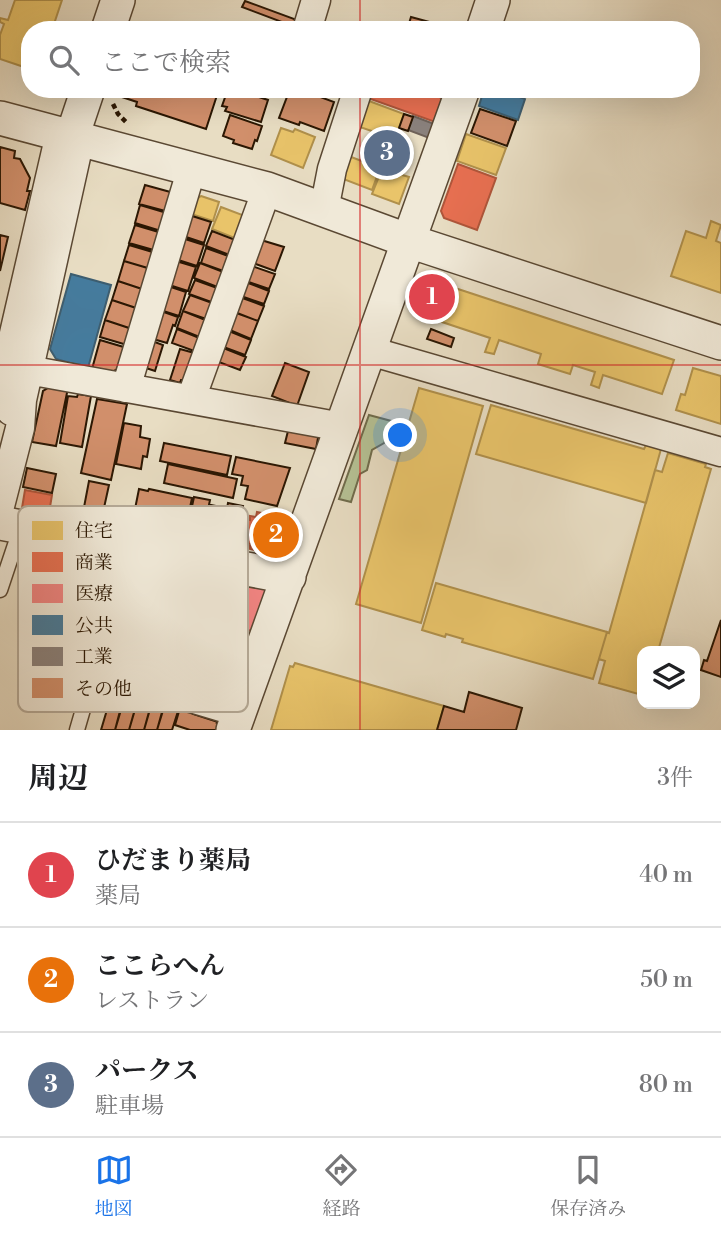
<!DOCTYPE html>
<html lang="ja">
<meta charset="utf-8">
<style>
:root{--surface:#fff;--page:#f6f6f6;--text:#202124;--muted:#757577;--line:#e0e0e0;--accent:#1a73e8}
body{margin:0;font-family:"Libre Bodoni","Noto Serif JP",serif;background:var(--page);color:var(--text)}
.controls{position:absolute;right:21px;bottom:21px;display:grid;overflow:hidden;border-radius:14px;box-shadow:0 7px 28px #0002}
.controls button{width:63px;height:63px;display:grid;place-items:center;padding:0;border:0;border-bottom:2px solid var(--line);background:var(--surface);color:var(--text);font:35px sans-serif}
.you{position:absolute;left:401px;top:436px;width:24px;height:24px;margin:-18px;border:5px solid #fff;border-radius:50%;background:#1a73e8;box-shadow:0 0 0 10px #1a73e833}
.badge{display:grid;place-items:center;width:46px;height:46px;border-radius:50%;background:var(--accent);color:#fff;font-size:23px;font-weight:700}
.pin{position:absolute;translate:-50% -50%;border:4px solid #fff;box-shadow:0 2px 7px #0006}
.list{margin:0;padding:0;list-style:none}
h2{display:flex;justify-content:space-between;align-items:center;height:91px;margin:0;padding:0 28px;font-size:30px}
h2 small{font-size:23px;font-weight:400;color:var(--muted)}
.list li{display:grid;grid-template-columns:46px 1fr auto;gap:21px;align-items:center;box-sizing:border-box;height:105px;padding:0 28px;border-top:2px solid var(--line)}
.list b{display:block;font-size:26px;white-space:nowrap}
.list p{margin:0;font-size:23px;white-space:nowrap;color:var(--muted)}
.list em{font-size:23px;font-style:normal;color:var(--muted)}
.icon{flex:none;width:38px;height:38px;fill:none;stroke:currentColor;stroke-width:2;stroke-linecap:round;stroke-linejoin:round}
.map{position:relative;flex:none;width:721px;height:730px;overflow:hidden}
.search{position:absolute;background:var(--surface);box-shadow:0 7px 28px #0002;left:21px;right:21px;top:21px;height:77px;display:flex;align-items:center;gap:18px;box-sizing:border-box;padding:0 24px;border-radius:28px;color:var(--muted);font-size:26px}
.sheet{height:406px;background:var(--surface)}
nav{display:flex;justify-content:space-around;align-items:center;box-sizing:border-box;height:98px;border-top:2px solid var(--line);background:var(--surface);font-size:19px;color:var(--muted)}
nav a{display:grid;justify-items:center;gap:4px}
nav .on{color:var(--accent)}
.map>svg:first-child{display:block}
.green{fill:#b5c194;stroke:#706c4c;stroke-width:2}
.homes{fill:#e9c46a;stroke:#b0904b;stroke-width:2}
.shops{fill:#e76f51;stroke:#af553a;stroke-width:2}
.health{fill:#f28482;stroke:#b6635c;stroke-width:2}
.public{fill:#457b9d;stroke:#3d5d6f;stroke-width:2}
.industry{fill:#8a817c;stroke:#6e6158;stroke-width:2}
.building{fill:#d18f6b;stroke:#2b1703;stroke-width:2}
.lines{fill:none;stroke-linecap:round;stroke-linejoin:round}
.service-casing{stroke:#5a4833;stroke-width:17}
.minor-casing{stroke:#5a4833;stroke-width:31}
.tertiary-casing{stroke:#5a4833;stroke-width:36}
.path{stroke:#2b1703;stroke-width:4.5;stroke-dasharray:5 3.5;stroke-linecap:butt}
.service{stroke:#f0e9d8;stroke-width:14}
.minor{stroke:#f0e9d8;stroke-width:28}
.tertiary{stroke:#f0e9d8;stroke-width:33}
.grid{fill:none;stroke:#d62828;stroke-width:2;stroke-opacity:0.55}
.key{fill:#f0e9d8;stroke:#b5aa98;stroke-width:2}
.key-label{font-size:19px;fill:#2b1703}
</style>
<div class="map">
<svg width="721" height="730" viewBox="0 0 721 730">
<rect width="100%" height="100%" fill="#e8ddc3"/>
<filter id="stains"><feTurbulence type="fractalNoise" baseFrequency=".00286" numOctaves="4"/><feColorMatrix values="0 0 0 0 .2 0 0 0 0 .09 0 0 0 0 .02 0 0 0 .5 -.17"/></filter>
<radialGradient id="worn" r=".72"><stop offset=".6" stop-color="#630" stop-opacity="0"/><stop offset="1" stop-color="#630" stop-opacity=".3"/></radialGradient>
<!-- green -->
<path class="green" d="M369,415L395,422L384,443L372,450L367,470L360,474L351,502L339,499Z"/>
<!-- homes -->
<path class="homes" d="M15,0H62L52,30H30V69L0,59V35L4,24L0,22V18L8,20Z
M503,89H526L523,96Z
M369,101L404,114L395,139L354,125Z
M281,128L293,132L295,129L315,137L303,168L271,155Z
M466,134L506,148L496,175L457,161Z
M346,155L380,168L372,190L338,177Z
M382,169L409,177L399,204L372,194Z
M201,196L219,202L213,221L188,213L191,203Z
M221,207L245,216L237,239L212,229Z
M711,221L721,225L716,241L721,243V293L671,276L686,231L706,238Z
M455,288L674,360L662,394L603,375L599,388L591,385L595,372L573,365L570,374L538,364L541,354L499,340L494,354L485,352L490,338L442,322L452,290L454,291Z
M693,368L721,376V424L676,410L681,394L685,395Z
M419,388L483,406L421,623L356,604Z
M491,405L644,449L646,445L661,449L646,503L476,454Z
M668,453L706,464L705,467L711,469L658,651H642V695L599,683L605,661L599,659L607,632L609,633L655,470L662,472Z
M436,583L607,632L593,679L462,642L463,639L446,634L445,637L422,630Z
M295,663L444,706L437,730H271L290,666L293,667Z"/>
<!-- shops -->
<path class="shops" d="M368,89H426L439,94L444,107L438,123L365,97Z
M458,164L496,178L477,230L444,218L441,211Z
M426,276L448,284L437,318L417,312L419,306L408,302L416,279L424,282Z
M25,490L52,495L49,513L22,508Z
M257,512L276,516V520L281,522L280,526L286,527L283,546L276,545V549L270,548L269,553L250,549V544L245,543L246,539L239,538L243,519L250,520V516L256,517Z"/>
<!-- health -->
<path class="health" d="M147,563L264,586L268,594L255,632L207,617L175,611L163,647L134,639L138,619H136Z"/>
<!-- public -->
<path class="public" d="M484,89H497L525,99L518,120L479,106Z
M71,274L111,285L88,368L56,359L50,349Z"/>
<!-- industry -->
<path class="industry" d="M413,116L437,125L432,139L408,130Z"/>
<!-- building -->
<path class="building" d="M245,1L297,20L295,27L242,7Z
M411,17L433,23L431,30L420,28L419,30H407Z
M121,89H219L206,129L136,106L137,102L119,96Z
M228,89H258L256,96L268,100L261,122L225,111L227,107L222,106Z
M290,89H299L334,102L324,131L300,122L299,125L279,118Z
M480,109L516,121L507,146L471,133Z
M404,114L413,117L408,131L399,128Z
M230,115L262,126L257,141L255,140L252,149L233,143L234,140L223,136Z
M0,147L15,151L14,158L20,159L30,178L27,191H30L25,210L0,203Z
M145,185L174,193L169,212L139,204Z
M140,205L167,213L161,231L135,223Z
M189,215L211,222L204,243L183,236Z
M135,225L162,233L157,251L129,243Z
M212,231L238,241L232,256L206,246Z
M0,235L8,237L0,271Z
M182,238L204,245L197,266L175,259Z
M261,240L284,247L275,271L253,263Z
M129,245L156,253L151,269L124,261Z
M206,248L231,257L226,272L201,263Z
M124,261L151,269L145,290L118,281Z
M176,261L196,267L188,291L169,285Z
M200,263L226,273L220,288L194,278Z
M249,265L275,274L269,289L243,280Z
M195,280L220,289L214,303L189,294Z
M118,281L145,290L139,309L112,300Z
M243,281L269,291L264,304L238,295Z
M168,286L186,292L179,316L160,310Z
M190,295L215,304L209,320L183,311Z
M237,296L264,306L258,321L232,311Z
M112,300L139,309L132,329L105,320Z
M161,311L178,317L175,326L173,325L167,343L153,339Z
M183,311L208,321L202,338L177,328Z
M231,311L258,321L251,339L225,328Z
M105,320L132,329L127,345L100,337Z
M177,329L202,339L197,352L172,343Z
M224,329L251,340L245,355L218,345Z
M431,329L454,338L451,347L427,339Z
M100,340L127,348L119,367L116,370L112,372L92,369Z
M152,341L163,345L155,371L143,367Z
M221,347L246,357L240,370L216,361Z
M180,349L198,354L184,380H181L180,383L170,380Z
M285,363L309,372L297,406L272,396Z
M53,385L68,388L56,446L32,442L43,391Z
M78,394L91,396L82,447L60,443L68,396L77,397Z
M97,399L127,404L111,480L81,473Z
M124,423L141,426L140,437L150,439L147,457L143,456L141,469L116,464Z
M289,427L314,432L318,438L316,449L285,443Z
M164,443L231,456L227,475L160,461Z
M236,457L290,468L277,506L245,499L248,486L241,485L243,476L232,474Z
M168,464L237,479L233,498L164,483Z
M27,468L56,474L52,493L23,487Z
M89,481L109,485L100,526L81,523Z
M139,489L148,491L149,489L192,498L183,541L138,532L139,526L132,524Z
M194,497L210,500L202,538L192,536L193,531L187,530Z
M228,503L243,506L237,539L222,537Z
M211,505L226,508L220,539L216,538L215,547L203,545Z
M721,620V677L701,670L704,660L707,661Z
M469,692L522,708L516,730H437L444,706L464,712Z
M112,693L124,696L115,730H101Z
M126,693L139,696L129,730H115Z
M139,695L153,699L144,730H129Z
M152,701L164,705L157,730H144Z
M165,704L179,708L172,730H157Z
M180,708L194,712L193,714L218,722L217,723L223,726L222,730H190L175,725Z"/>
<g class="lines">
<!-- service casing -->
<g class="service-casing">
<path id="service" d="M0,590L21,527
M93,676L237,719
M77,730L102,644L123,546"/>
</g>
<!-- minor casing -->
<g class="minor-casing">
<path id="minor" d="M307,30L316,0
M324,210L332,169L358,89
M370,351L721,452
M28,370L342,427
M126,388L192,168
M191,399L267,189
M11,411L7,364L60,134
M0,506L20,428L22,400L80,139"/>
</g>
<!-- tertiary casing -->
<g class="tertiary-casing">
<path id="tertiary" d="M108,30L118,0
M483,30L493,0
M0,118L267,189L409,241L721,343
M72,137L88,89
M0,523L289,577
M233,730L463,89"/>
</g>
<!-- path -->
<path class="path" d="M113,104L118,114L126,122"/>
<!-- service -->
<use href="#service" class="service"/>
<!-- minor -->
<use href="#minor" class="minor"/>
<!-- tertiary -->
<use href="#tertiary" class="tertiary"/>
</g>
<!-- grid -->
<path class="grid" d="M360,0V30M360,89V730M0,365H721"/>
<!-- legend -->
<rect x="18" y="506" width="230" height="206" rx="10" class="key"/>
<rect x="32" y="521" width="31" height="19" fill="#e9c46a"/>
<rect x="32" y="552" width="31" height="20" fill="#e76f51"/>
<rect x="32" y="584" width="31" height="19" fill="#f28482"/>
<rect x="32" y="615" width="31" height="20" fill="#457b9d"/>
<rect x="32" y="647" width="31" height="19" fill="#8a817c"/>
<rect x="32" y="678" width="31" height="20" fill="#d18f6b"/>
<g class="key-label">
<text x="75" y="537">住宅</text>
<text x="75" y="569">商業</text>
<text x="75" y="600">医療</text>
<text x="75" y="632">公共</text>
<text x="75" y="663">工業</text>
<text x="75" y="695">その他</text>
</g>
<rect width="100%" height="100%" filter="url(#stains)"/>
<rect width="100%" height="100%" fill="url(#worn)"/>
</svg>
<div class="controls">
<button><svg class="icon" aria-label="layers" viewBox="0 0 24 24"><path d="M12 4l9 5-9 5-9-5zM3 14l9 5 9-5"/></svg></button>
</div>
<div class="you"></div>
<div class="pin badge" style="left:432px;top:297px;background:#e0444e">1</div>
<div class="pin badge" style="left:276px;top:535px;background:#e8710a">2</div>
<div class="pin badge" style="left:387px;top:153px;background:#5c6f8a">3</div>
<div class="search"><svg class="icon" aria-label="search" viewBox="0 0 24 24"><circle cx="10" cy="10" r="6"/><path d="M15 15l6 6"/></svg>ここで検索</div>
</div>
<section class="sheet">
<h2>周辺<small>3件</small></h2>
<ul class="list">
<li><span class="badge" style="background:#e0444e">1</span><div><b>ひだまり薬局</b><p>薬局</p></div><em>40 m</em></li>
<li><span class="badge" style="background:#e8710a">2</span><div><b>ここらへん</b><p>レストラン</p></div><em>50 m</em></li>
<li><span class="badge" style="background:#5c6f8a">3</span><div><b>パークス</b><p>駐車場</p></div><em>80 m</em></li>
</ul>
</section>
<nav>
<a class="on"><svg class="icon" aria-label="map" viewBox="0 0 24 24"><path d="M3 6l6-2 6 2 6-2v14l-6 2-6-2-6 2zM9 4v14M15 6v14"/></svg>地図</a>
<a><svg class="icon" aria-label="directions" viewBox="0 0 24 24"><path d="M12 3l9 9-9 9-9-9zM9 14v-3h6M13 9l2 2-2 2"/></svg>経路</a>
<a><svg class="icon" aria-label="saved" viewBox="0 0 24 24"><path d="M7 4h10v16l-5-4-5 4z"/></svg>保存済み</a>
</nav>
